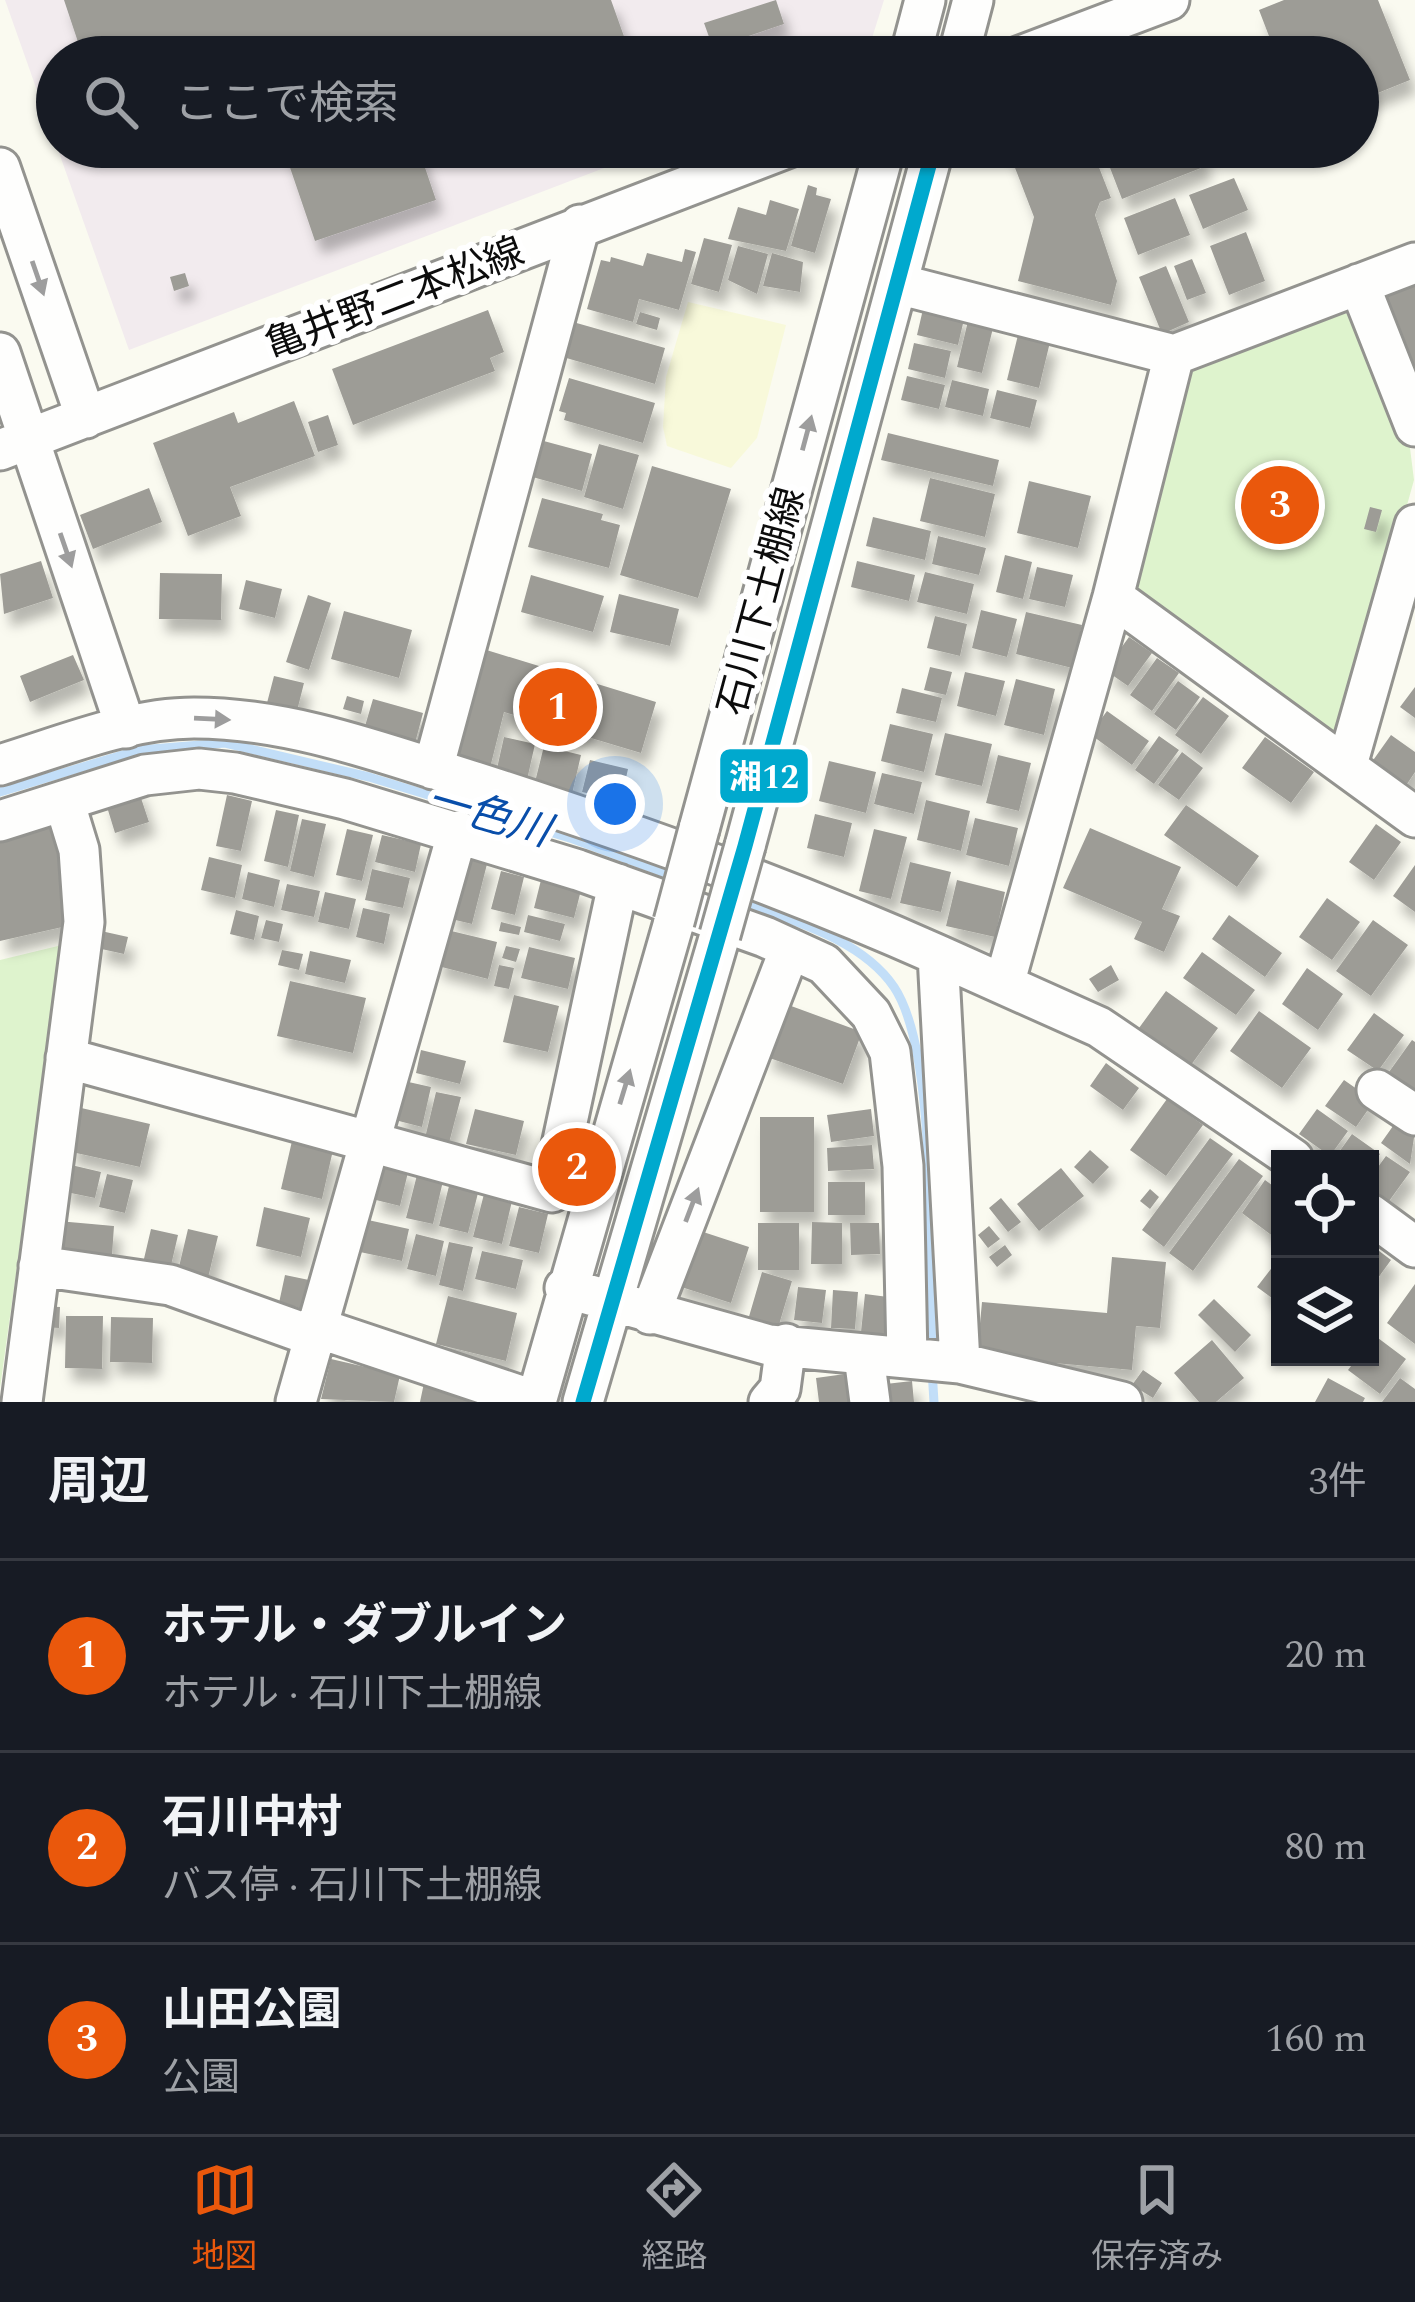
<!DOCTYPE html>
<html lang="ja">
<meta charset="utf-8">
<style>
:root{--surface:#171b24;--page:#242831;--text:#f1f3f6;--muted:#9ea1a6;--line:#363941;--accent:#ea580c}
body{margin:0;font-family:Spectral,"Noto Sans JP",serif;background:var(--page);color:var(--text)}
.controls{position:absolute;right:36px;bottom:36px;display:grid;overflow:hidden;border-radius:0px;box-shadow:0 3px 9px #0004}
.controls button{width:108px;height:108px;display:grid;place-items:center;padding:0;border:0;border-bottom:3px solid var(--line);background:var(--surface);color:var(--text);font:60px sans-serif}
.you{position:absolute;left:615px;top:804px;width:42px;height:42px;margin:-30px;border:9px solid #fff;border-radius:50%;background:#1a73e8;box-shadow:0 0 0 18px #1a73e833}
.badge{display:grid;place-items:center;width:78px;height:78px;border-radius:50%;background:var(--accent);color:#fff;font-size:39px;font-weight:700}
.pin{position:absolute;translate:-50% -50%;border:6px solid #fff;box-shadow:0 3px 12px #0006}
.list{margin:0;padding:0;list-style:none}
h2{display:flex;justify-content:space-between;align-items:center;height:156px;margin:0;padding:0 48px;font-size:51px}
h2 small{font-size:39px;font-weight:400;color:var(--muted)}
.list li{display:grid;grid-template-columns:78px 1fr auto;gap:36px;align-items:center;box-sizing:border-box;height:192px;padding:0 48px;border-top:3px solid var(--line)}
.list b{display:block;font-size:45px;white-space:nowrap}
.list p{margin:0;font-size:39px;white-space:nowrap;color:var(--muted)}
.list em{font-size:39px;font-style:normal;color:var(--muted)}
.icon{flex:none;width:66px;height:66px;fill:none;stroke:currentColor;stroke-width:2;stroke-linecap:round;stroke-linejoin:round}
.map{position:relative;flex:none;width:1415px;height:1402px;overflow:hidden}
.search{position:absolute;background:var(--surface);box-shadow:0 3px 9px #0004;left:36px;right:36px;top:36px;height:132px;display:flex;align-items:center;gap:30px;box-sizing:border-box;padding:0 42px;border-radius:66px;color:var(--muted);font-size:45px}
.sheet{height:732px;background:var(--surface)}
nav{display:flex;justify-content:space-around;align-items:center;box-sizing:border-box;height:168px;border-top:3px solid var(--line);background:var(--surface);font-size:33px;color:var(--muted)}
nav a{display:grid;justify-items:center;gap:6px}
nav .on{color:var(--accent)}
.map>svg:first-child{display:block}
.industrial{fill:#f2ebee}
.farmland{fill:#f8f9da}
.green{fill:#def3cd}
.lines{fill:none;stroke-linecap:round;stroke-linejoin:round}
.stream{stroke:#c2def8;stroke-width:9}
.building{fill:#9d9c96;filter:url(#shadow)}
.minor-casing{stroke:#93938f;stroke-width:45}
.minor{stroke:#fefefd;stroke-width:39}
.minor-bridge-casing{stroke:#93938f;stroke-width:45;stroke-linecap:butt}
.minor-bridge{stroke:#fefefd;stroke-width:39}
.bus-1-casing{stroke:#fff;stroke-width:24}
.bus-1{stroke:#00a9ce;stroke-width:15}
.oneway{fill:#9d9d9d}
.labels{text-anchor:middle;stroke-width:12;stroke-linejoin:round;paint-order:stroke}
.street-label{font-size:39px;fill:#0c0c0c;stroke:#fff}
.water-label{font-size:42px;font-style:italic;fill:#094eaa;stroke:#fff}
.line-badge{stroke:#fff;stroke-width:4.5}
.badge-label{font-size:33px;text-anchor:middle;font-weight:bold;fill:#fff}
</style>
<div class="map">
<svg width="1415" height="1402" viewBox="0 0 1415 1402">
<defs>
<filter id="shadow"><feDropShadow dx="7" dy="13" stdDeviation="6" flood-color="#0004"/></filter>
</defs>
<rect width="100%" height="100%" fill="#fafaf0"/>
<!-- industrial -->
<path class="industrial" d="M5,0H884L866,57H57V147Z
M57,147H659L129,350Z"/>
<!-- farmland -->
<path class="farmland" d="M688,302L786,325L757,438L731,468L667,446L663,427L666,377Z"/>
<!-- green -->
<path class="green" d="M1340,311L1354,317L1410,448L1414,480L1344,732L1331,739L1134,588L1184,376L1195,363Z
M62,945L0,1388V960Z"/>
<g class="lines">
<!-- stream -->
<path class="stream" d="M0,792L139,750L225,743L369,777L573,839L676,877
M742,902C793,921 861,939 894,987C939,1054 928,1266 932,1353
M932,1370L934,1402"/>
</g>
<!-- building -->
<path class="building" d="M64,0H611L631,56L83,57Z
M776,0L784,24L713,48L704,23Z
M1284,0H1378L1410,80L1358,101V57H1277L1259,10Z
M1248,40L1255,57H1205Z
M283,147H418L436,200L315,241Z
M1007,147H1091L1111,198L1100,202L1095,215L1117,281L1111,305L1018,281L1034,217Z
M1102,147H1199L1206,166L1122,199Z
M1234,178L1248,210L1203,229L1189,195Z
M808,185L817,188L816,195L831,199L815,253L791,246Z
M1175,198L1190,235L1138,255L1124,218Z
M770,200L799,209L786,251L728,239L738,207L766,215Z
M1246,232L1265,281L1229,295L1210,246Z
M704,238L732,245L719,292L691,284Z
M738,246L768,254L757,294L728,280Z
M685,249L696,252L679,310L639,299L633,322L587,309L601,260L610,262L611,257L643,266L647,253L682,262Z
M772,253L803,262L800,292L763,286Z
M1192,259L1206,293L1187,300L1174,266Z
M1166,266L1189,322L1162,334L1139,277Z
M185,273L189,286L174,291L170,277Z
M1415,284V377L1383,297Z
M924,305L965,315L958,345L917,335Z
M488,310L504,352L490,358L495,371L353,425L332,369Z
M640,312L660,318L657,330L636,324Z
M968,321L993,328L982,373L957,367Z
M573,322L665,348L655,384L563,357Z
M1018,335L1050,342L1039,388L1007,380Z
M914,343L951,351L945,378L908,369Z
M907,376L945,385L939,409L901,400Z
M569,378L655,403L643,443L564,420L566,413L559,411Z
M952,380L989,389L983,416L945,407Z
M997,390L1037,400L1030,428L990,418Z
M294,401L315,456L230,487L241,516L188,536L153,443L234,412L238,423Z
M328,415L338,445L318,452L308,422Z
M888,433L999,460L993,486L881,460Z
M540,440L592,454L582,491L529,476Z
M599,444L639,455L623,509L584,497Z
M652,466L731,489L698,598L620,575Z
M930,478L995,494L985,537L920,521Z
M1029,481L1091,496L1078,548L1017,533Z
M149,488L162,522L93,549L80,515Z
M542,498L603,514L601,520L620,525L609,568L528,547Z
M1370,507L1382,510L1376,532L1364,529Z
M873,517L931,531L925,560L866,546Z
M938,536L986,548L979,575L932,564Z
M1005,555L1032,562L1023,599L996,592Z
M41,561L53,598L4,614L0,574Z
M857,561L915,575L909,601L851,587Z
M1037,567L1073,575L1065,607L1029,599Z
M925,572L974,584L967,614L917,602Z
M160,573L222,574L221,620L159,619Z
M531,575L604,596L593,632L521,612Z
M246,580L282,589L275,618L239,609Z
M619,594L679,609L670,646L610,632Z
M308,595L331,603L309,670L286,662Z
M981,610L1017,619L1007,657L972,648Z
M344,611L412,630L399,678L331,659Z
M1026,612L1082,625L1072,668L1016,654Z
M935,616L967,624L960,656L927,648Z
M1129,637L1152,653L1128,686L1105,670Z
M480,648L656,702L641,753L504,712L490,768L446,753Z
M73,655L84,680L30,702L20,676Z
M1157,658L1179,673L1152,711L1130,695Z
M930,667L952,672L946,695L924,690Z
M965,672L1005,681L996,716L957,706Z
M274,676L304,683L297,711L267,703Z
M1016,679L1055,689L1044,735L1004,725Z
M1178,681L1200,697L1176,730L1154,714Z
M1415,687V718L1400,707Z
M902,688L942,698L936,722L896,713Z
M347,696L364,701L361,714L343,709Z
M1203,697L1229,716L1201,754L1175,735Z
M373,699L423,713L414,747L363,733Z
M1107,711L1149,741L1132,765L1090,734Z
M890,724L933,734L924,772L881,761Z
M945,733L992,744L982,786L935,775Z
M1391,735L1415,752V772L1403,790L1369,766Z
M1159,736L1179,750L1154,784L1135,770Z
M504,737L535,744L527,780L496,773Z
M1265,737L1314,772L1291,803L1242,768Z
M544,746L581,755L572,794L534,786Z
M1182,752L1203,768L1179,800L1158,785Z
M998,755L1031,763L1019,811L986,803Z
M590,760L628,769L621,801L582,792Z
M829,761L876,772L866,813L819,801Z
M882,773L922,782L914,814L874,804Z
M137,786L149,822L115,833L104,797Z
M227,795L252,801L241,851L216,846Z
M926,800L970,811L961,851L917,840Z
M56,803L76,924L0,941V825Z
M1186,805L1259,856L1237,887L1164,835Z
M276,810L299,815L288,867L264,861Z
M815,814L852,823L844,857L807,848Z
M975,818L1018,828L1009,866L966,855Z
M302,819L326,824L314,877L290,871Z
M1376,824L1401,842L1374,880L1349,862Z
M1090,828L1181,867L1162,909L1180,916L1164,952L1134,939L1142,922L1063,888Z
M347,829L373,835L362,881L336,875Z
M874,829L907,837L891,899L859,891Z
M382,835L421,844L415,872L375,862Z
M462,854L488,860L472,924L447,918Z
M209,857L242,865L235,898L201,890Z
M910,862L951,872L941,912L900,903Z
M1415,865V912L1393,896Z
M372,869L410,878L403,908L365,900Z
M501,871L524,877L515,915L491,909Z
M248,872L280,880L274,907L242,899Z
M541,880L581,890L574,918L534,908Z
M957,880L1005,892L995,937L946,926Z
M287,884L320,891L314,917L281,910Z
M325,892L356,899L349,929L318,922Z
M1327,898L1360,922L1332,960L1299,937Z
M363,908L390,914L384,944L356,937Z
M236,910L259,916L254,940L230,934Z
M528,915L565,924L560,941L524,932Z
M1229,915L1282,953L1265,977L1212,939Z
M266,920L283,924L279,942L261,938Z
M1373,920L1408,945L1371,996L1336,971Z
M501,922L521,927L519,935L499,931Z
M443,929L497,942L488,979L434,965Z
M101,931L128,937L124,954L97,948Z
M506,946L520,949L516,962L502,958Z
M529,947L575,958L568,989L521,978Z
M282,950L303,954L299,970L278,965Z
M310,951L351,960L345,983L305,974Z
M1202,952L1255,990L1236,1015L1183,978Z
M499,965L514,968L509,989L494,986Z
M1111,965L1119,980L1098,992L1089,979Z
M1307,968L1343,994L1318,1030L1282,1004Z
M290,981L366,998L353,1053L277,1036Z
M1166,991L1218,1028L1191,1065L1139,1028Z
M514,995L559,1006L548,1052L503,1042Z
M783,1003L862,1032L843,1084L764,1056Z
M1259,1011L1311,1048L1282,1088L1230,1051Z
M1374,1013L1404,1035L1378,1071L1347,1050Z
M1412,1040L1415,1042V1091L1389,1072Z
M421,1050L466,1061L460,1084L416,1073Z
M1106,1063L1139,1088L1123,1110L1090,1086Z
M1344,1080L1374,1101L1356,1127L1325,1106Z
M404,1081L431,1087L422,1127L395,1120Z
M436,1092L461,1097L449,1143L425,1138Z
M1167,1099L1203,1125L1166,1176L1130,1150Z
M77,1107L150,1124L140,1167L67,1151Z
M475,1109L524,1121L516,1155L466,1144Z
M871,1109L874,1136L831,1142L827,1115Z
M1317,1109L1348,1131L1330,1156L1299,1134Z
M760,1117H814V1212H760Z
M1398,1119L1415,1131L1410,1164L1381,1143Z
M1352,1134L1380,1154L1370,1167V1159H1334Z
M1210,1138L1233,1154L1164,1247L1142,1230Z
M292,1141L333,1150L322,1199L281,1189Z
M872,1145L874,1169L828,1171L827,1148Z
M1090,1150L1109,1167L1093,1184L1074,1167Z
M1386,1156L1410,1172L1384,1208L1370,1197V1178Z
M1239,1159L1263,1176L1193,1271L1169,1253Z
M380,1162L409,1168L400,1206L372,1199Z
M67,1164L101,1172L95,1198L61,1191Z
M1061,1168L1084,1196L1039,1231L1017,1204Z
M107,1174L133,1180L125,1213L99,1207Z
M417,1175L443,1181L433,1224L406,1218Z
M1265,1180L1280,1191V1230L1274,1237L1242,1213Z
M828,1182H865V1215H828Z
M449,1186L478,1193L468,1233L439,1226Z
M1150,1189L1159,1197L1150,1209L1140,1201Z
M484,1194L512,1201L502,1244L473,1237Z
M1001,1198L1021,1222L1008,1232L989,1208Z
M264,1207L310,1218L301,1257L256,1246Z
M519,1207L548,1214L539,1253L509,1246Z
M368,1220L409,1229L402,1261L360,1252Z
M58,1221L114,1226L112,1255L56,1250Z
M812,1222L842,1223V1264H811Z
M758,1223H799V1270H758Z
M850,1223H879L880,1254L851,1255Z
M989,1226L1000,1239L988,1248L978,1235Z
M691,1228L749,1247L731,1303L672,1284Z
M151,1229L178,1235L170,1270L143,1263Z
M188,1229L218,1236L208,1278L178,1271Z
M416,1234L444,1241L436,1276L407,1269Z
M449,1242L473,1247L463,1291L439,1285Z
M1370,1244L1391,1260L1370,1289Z
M1005,1245L1012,1255L997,1267L989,1257Z
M482,1251L523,1260L516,1289L475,1279Z
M1112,1257L1166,1262L1160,1328L1136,1326L1132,1370L977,1356L982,1302L1107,1313Z
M1274,1265L1280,1269V1304L1257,1287Z
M762,1272L792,1281L778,1328L748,1320Z
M285,1275L309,1280L302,1308L279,1303Z
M1415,1284V1344L1387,1323Z
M798,1287L826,1290L822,1323L794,1320Z
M833,1290L858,1292L855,1329L831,1328Z
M865,1294L888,1297L885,1334L861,1332Z
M448,1296L517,1313L506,1361L436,1344Z
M1214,1299L1251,1335L1235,1352L1198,1315Z
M44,1306L60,1307L59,1328L43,1327Z
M66,1316H103L102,1369L65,1368Z
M111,1317L153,1318L152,1363L110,1362Z
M1374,1335L1406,1359L1380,1394L1348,1370L1358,1357H1370Z
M1212,1340L1244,1378L1216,1402H1199L1174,1373Z
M331,1359L400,1375L394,1402L321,1399Z
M1143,1370L1162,1383L1153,1398L1132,1385Z
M845,1374L849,1402H819L816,1378Z
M1328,1378L1365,1398L1363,1402H1315Z
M1400,1378L1415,1389V1402H1382Z
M912,1381L914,1402H879L877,1385Z
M424,1383L497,1402H420Z"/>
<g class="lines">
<!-- minor casing -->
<g class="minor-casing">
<path id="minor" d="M910,57L925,0
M958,57L973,0
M1018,57L1169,0
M0,168L86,418
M898,284L1174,355
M1359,284L1415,426
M0,353L126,728
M0,450L789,147
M1113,597L1415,817
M0,765C62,746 129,718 194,718C289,718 380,752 469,780C628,831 786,887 938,955L960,1363
M1347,765L1415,525
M433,769L580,225
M0,821L145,775L199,769L235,773L345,799L578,870L765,937L824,964L871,1014L890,1052L903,1166L907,1358
M699,829L885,147
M745,846L934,147
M938,955L1099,1027L1293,1159
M1005,981L1113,597L1174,355L1415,263
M66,1058L552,1192L618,884
M1377,1090L1415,1115
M1370,1214L1415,1247
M39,1266L170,1285L315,1337
M565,1288L769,1345L960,1363L1122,1402
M650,1314L790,949
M318,1328L536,1401
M864,1356L870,1402
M22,1402L84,922L79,850L64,801
M296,1402L458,831
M536,1402L674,922
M583,1402L720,935
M769,1402L780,1389L786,1344"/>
</g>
<!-- minor -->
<use href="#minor" class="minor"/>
<!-- minor-bridge casing -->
<g class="minor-bridge-casing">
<path id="minor-bridge" d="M674,922L699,829
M720,935L745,846"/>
</g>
<!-- minor-bridge -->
<use href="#minor-bridge" class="minor-bridge"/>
<!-- bus-1 casing -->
<g class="bus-1-casing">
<path id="bus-1" d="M583,1402L745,846L934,147"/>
</g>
<!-- bus-1 -->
<use href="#bus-1" class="bus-1"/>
</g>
<!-- one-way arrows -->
<defs><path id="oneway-solid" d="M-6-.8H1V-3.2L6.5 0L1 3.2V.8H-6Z" transform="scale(3)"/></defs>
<g class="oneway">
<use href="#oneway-solid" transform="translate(38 278) rotate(71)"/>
<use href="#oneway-solid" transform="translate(807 433) rotate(-75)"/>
<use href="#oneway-solid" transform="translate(66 550) rotate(71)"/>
<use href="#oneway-solid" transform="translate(212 719) rotate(3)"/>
<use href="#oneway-solid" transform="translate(625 1087) rotate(-73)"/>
<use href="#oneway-solid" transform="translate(692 1205) rotate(-69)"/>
</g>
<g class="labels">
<!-- street labels -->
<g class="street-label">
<text transform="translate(394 297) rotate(-21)" y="14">亀井野二本松線</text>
<text transform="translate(760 601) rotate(-75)" y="14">石川下土棚線</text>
</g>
<!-- water labels -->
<g class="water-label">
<text transform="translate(489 814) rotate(16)" y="15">一色川</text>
</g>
</g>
<rect class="line-badge" x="718" y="747" width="92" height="58" rx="12" fill="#00a9ce"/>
<g class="badge-label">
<text x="764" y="788">湘12</text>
</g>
</svg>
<div class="controls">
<button><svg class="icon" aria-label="locate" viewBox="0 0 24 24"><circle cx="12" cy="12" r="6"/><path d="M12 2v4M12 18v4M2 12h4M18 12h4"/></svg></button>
<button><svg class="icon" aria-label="layers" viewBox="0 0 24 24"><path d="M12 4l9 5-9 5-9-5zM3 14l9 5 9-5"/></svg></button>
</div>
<div class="you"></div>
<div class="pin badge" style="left:558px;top:707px">1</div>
<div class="pin badge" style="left:577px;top:1167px">2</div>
<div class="pin badge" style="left:1280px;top:505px">3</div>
<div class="search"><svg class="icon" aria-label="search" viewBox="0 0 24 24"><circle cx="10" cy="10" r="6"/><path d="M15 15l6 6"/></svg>ここで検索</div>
</div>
<section class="sheet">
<h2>周辺<small>3件</small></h2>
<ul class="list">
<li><span class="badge">1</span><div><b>ホテル・ダブルイン</b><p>ホテル · 石川下土棚線</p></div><em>20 m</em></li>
<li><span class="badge">2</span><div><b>石川中村</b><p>バス停 · 石川下土棚線</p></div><em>80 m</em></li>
<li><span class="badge">3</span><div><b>山田公園</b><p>公園</p></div><em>160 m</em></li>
</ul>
</section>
<nav>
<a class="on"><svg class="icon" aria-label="map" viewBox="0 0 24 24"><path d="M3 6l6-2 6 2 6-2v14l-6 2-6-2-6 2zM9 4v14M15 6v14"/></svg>地図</a>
<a><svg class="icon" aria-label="directions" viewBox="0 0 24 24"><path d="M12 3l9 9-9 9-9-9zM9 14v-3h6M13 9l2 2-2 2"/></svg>経路</a>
<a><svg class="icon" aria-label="saved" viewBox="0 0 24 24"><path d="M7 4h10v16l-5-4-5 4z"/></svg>保存済み</a>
</nav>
